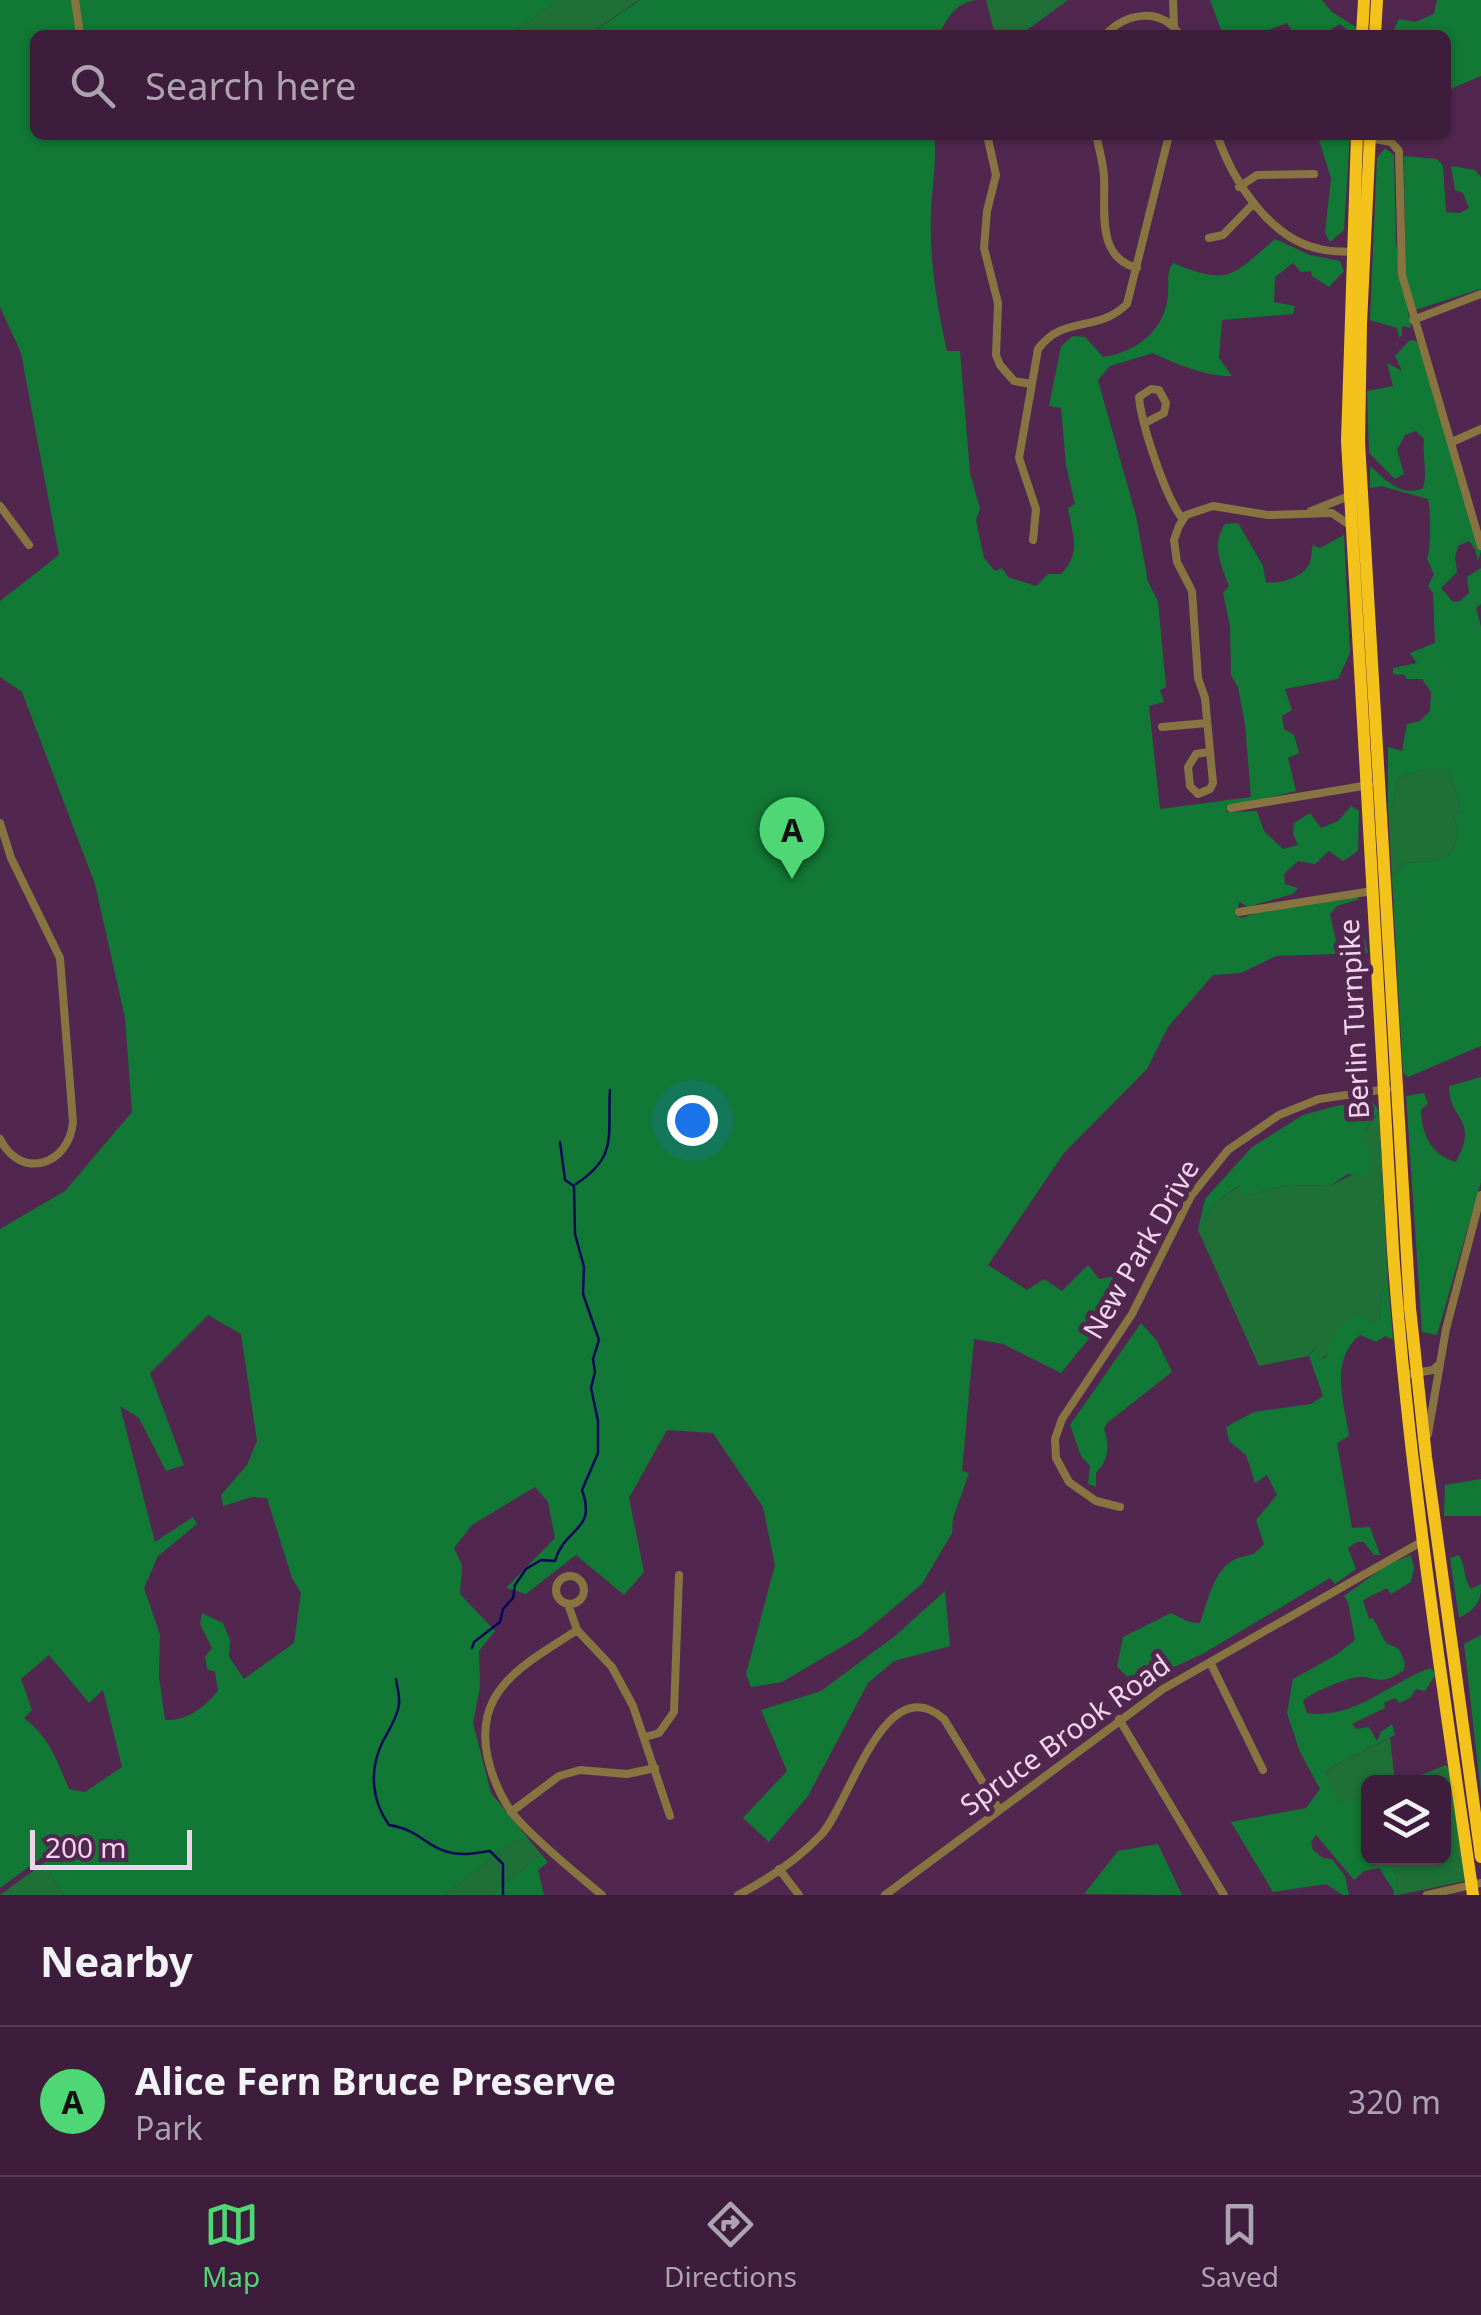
<!DOCTYPE html>
<style>
:root{--surface:#3d1d3b;--page:#442642;--text:#f1f3f6;--muted:#ada2af;--line:#563b55;--accent:#4fd675}
body{margin:0;font-family:"Noto Sans",sans-serif;background:var(--page);color:var(--text)}
.controls{position:absolute;right:30px;bottom:30px;display:grid;overflow:hidden;border-radius:15px;box-shadow:0 2px 8px #0004}
.controls button{width:90px;height:90px;display:grid;place-items:center;padding:0;border:0;border-bottom:2px solid var(--line);background:var(--surface);color:var(--text);font:50px sans-serif}
.scale{position:absolute;left:30px;bottom:25px;width:162px;box-sizing:border-box;padding-left:10px;border:5px solid #efd4ec;border-top:0;font-size:28px;line-height:35px;white-space:nowrap;color:#efd4ec;-webkit-text-stroke:8px #51274f;paint-order:stroke}
.you{position:absolute;left:692px;top:1120px;width:35px;height:35px;margin:-25px;border:8px solid #fff;border-radius:50%;background:#1a73e8;box-shadow:0 0 0 15px #1a73e833}
.badge{display:grid;place-items:center;width:65px;height:65px;border-radius:50%;background:var(--accent);color:#111;font-size:32px;font-weight:700}
.pin{position:absolute;translate:-50% -82px;filter:drop-shadow(0 2px 5px #0008)}
.pin::after{content:'';position:absolute;top:52px;width:35px;height:30px;background:inherit;clip-path:polygon(0 0,100% 0,50% 100%)}
.list{margin:0;padding:0;list-style:none}
h2{display:flex;justify-content:space-between;align-items:center;height:130px;margin:0;padding:0 40px;font-size:42px}
h2 small{font-size:32px;font-weight:400;color:var(--muted)}
.list li{display:grid;grid-template-columns:65px 1fr auto;gap:30px;align-items:center;box-sizing:border-box;height:150px;padding:0 40px;border-top:2px solid var(--line)}
.list b{display:block;font-size:38px;white-space:nowrap}
.list p{margin:0;font-size:32px;white-space:nowrap;color:var(--muted)}
.list em{font-size:32px;font-style:normal;color:var(--muted)}
.icon{flex:none;width:55px;height:55px;fill:none;stroke:currentColor;stroke-width:2;stroke-linecap:round;stroke-linejoin:round}
.map{position:relative;flex:none;width:1481px;height:1895px;overflow:hidden}
.search{position:absolute;background:var(--surface);box-shadow:0 2px 8px #0004;left:30px;right:30px;top:30px;height:110px;display:flex;align-items:center;gap:25px;box-sizing:border-box;padding:0 35px;border-radius:15px;color:var(--muted);font-size:38px}
.sheet{height:280px;background:var(--surface)}
nav{display:flex;justify-content:space-around;align-items:center;box-sizing:border-box;height:140px;border-top:2px solid var(--line);background:var(--surface);font-size:28px;color:var(--muted)}
nav a{display:grid;justify-items:center;gap:5px}
nav .on{color:var(--accent)}
.map>svg:first-child{display:block}
.green{fill:#1e7037}
.forest{fill:#127836;fill-rule:evenodd}
.lines{fill:none;stroke-linecap:round;stroke-linejoin:round}
.stream{stroke:#090858;stroke-width:2.5}
.minor{stroke:#887440;stroke-width:8}
.highway{stroke:#f4c31b;stroke-width:12}
.labels{text-anchor:middle;stroke-width:10;stroke-linejoin:round;paint-order:stroke}
.street-label{font-size:28px;fill:#efd4ec;stroke:#51274f}
</style>
<div class="map">
<svg width="1481" height="1895" viewBox="0 0 1481 1895">
<rect width="100%" height="100%" fill="#51274f"/>
<!-- green -->
<path class="green" d="M559,0H639L588,35H509Z
M986,0H1068L1020,35H995Z
M1424,769H1449L1462,813L1454,815L1458,836L1450,855L1432,861L1403,863L1392,879L1388,808L1393,807L1397,779Z
M1379,1112L1388,1281L1381,1293L1379,1323L1367,1321L1319,1361L1315,1348L1309,1356L1259,1366L1198,1230L1215,1202L1240,1186L1247,1196L1288,1185L1330,1186L1369,1166L1371,1150L1363,1147V1133Z
M1390,1738L1395,1782H1368V1798L1339,1803L1326,1775L1331,1767Z
M1446,1765L1452,1769L1465,1881L1399,1895L1393,1858H1444V1782H1403Z
M527,1837L541,1854L490,1895H445L504,1848Z
M44,1863L63,1895H0Z"/>
<!-- forest -->
<path class="forest" d="M0,0H559L509,35H35V135H934C937,162 932,185 931,212C929,258 937,307 947,351H960L970,473L980,509L976,520L984,558L995,571L1002,568L1008,577L1036,586L1048,574H1061C1082,553 1072,534 1068,508L1075,504L1066,465L1061,408L1049,406L1061,346L1073,336L1085,337L1103,357C1136,352 1165,331 1168,295C1169,282 1166,273 1173,263C1229,286 1231,277 1275,239L1310,255L1340,261L1344,271L1329,287L1312,276L1311,271L1301,272L1293,263L1275,277L1274,302L1295,306L1293,314L1222,320L1219,358L1232,376C1208,377 1175,364 1153,353L1110,366L1098,380L1136,516L1148,582L1158,601L1166,687L1160,690L1164,702L1149,706L1160,809L1251,797L1245,725L1238,687L1231,675L1230,626L1223,593L1229,586C1221,565 1211,545 1225,524L1238,523L1263,566L1266,582C1279,585 1305,577 1310,562C1312,556 1311,550 1313,545L1320,548L1344,535L1350,653L1338,679L1285,689L1292,710L1282,716L1284,729L1294,735L1299,753L1288,758L1296,791L1227,808L1226,812L1257,811L1264,831L1283,849L1298,845L1293,834L1294,823L1310,813L1321,828L1338,821L1351,806L1359,811L1358,851L1343,861L1329,851L1315,864L1298,861L1284,874L1285,884L1298,888L1293,894L1247,907L1240,902L1235,915L1242,918L1270,908L1356,896L1359,899L1337,906L1330,914L1336,941L1365,940L1368,953L1276,956L1241,973L1213,975L1168,1027L1147,1069L1064,1153L988,1265L1027,1290L1044,1279L1062,1291L1088,1265L1099,1279L1111,1277L1132,1292L1109,1314L1061,1373L1003,1344L974,1339L962,1471L969,1473L953,1518L952,1533L922,1584L860,1636L782,1682L751,1687L746,1674L775,1565L763,1507L713,1433L667,1430L629,1498L644,1572L624,1595L576,1555L526,1594L506,1588L555,1538L548,1502L535,1487L472,1525L454,1548L462,1565L460,1594L495,1631L479,1651L480,1687L473,1723L491,1793L527,1837L504,1848L445,1895H63L41,1858L0,1888V1229L65,1191L132,1112L125,1018L95,884L22,692L0,677V601L59,555L21,353L0,307ZM208,1315L241,1334L257,1441L247,1465L221,1495L223,1506L252,1497L267,1498L292,1578L301,1593L294,1643L244,1679L229,1657L230,1640L223,1623L202,1613L200,1624L212,1648L205,1657L207,1669L215,1672L218,1691C203,1708 188,1721 165,1720L159,1677L160,1635L144,1588L158,1556L197,1524L193,1517L155,1542L120,1406L139,1418L166,1471L184,1465L150,1373ZM49,1655L89,1703L103,1690L122,1767L85,1792L69,1789C57,1760 49,1737 24,1718L32,1710L21,1679Z
M640,0H979C957,1 948,16 939,35H589Z
M1210,0H1322L1332,12L1359,29L1357,35H1348V31L1340,24L1321,35H1295L1287,23L1256,35H1223Z
M1437,0H1481V76L1446,91V35H1391L1399,19L1415,22L1434,14Z
M1276,135H1350L1344,230L1330,242L1325,233L1331,178L1319,140Z
M1385,148L1394,155L1396,243L1411,328L1402,326V336L1399,337L1397,328L1370,320L1377,158Z
M1404,156L1437,159L1443,166L1446,212L1460,213L1469,208L1463,193L1455,190L1451,166L1475,170L1481,177V289L1415,310L1405,273Z
M1410,340L1417,341L1448,434L1481,551L1478,561L1475,549L1469,541L1458,546L1455,557L1457,572L1441,588L1453,602L1460,601L1469,593L1467,577L1481,568V604L1476,608L1481,627V1046L1408,1077L1403,1073L1392,879L1403,863L1432,861L1450,855L1458,836L1454,815L1462,813L1449,769H1424L1397,779L1393,807L1388,808V747L1402,751L1407,724L1420,721L1430,711L1431,692L1422,679H1406L1405,675L1393,674V668L1417,663L1410,653L1435,643L1433,593L1428,586L1434,574L1427,559C1431,549 1431,510 1428,499L1381,486L1370,488V466C1385,479 1401,498 1423,488C1428,472 1422,456 1424,439L1416,431L1405,435L1397,450L1404,474L1395,479L1369,453L1367,391L1393,386L1387,363L1402,371L1395,356Z
M1481,1077V1182L1437,1335L1422,1332L1406,1096L1424,1093L1428,1103L1421,1110C1422,1135 1431,1155 1456,1162C1480,1117 1449,1122 1449,1086Z
M1372,1101L1379,1111L1363,1133V1146L1371,1149L1370,1176L1348,1174L1330,1186L1288,1185L1247,1196L1239,1186L1215,1202L1198,1230L1205,1199L1252,1147L1303,1115L1336,1106Z
M1388,1281L1393,1340L1385,1336L1376,1342L1360,1335C1329,1360 1344,1402 1349,1436L1337,1443L1352,1528L1370,1527L1380,1555H1374L1364,1542H1357L1348,1548L1356,1569L1335,1584L1330,1578L1204,1653L1136,1685L1117,1667L1123,1637L1171,1613L1189,1622L1200,1623C1208,1602 1213,1569 1236,1559C1252,1552 1249,1560 1264,1544L1256,1520L1277,1495L1267,1475L1255,1483L1246,1455L1229,1441L1226,1427L1254,1412L1311,1404L1323,1396L1309,1356L1316,1348L1319,1360L1326,1357C1330,1337 1340,1324 1358,1315L1367,1321L1379,1322L1381,1293Z
M1141,1323L1157,1341L1172,1372L1107,1423L1104,1429C1110,1446 1109,1460 1096,1473V1487L1088,1484L1090,1466L1081,1456L1070,1425Z
M1481,1479V1516H1444L1445,1485Z
M1411,1555L1414,1568L1411,1582L1391,1594L1387,1588L1363,1600L1369,1619L1373,1618L1386,1643L1399,1649L1405,1663L1404,1670C1387,1682 1382,1681 1365,1677C1352,1675 1312,1692 1303,1701L1307,1713C1354,1720 1389,1683 1430,1668L1436,1674L1425,1691L1416,1689L1410,1698L1399,1703L1395,1698L1384,1703L1385,1708L1352,1724L1356,1729L1369,1727L1377,1741L1381,1732L1392,1724L1395,1735L1331,1767L1326,1774L1339,1802L1368,1798L1365,1811L1368,1858H1393L1399,1895H1393L1394,1891L1379,1868L1364,1871L1354,1880L1316,1835L1311,1842L1313,1850L1323,1858L1332,1859L1345,1876L1349,1895H1343L1326,1884L1273,1892L1231,1822L1306,1808L1320,1789L1300,1752L1287,1713L1293,1679L1336,1655L1355,1640L1348,1602L1344,1596L1387,1565Z
M1459,1555C1466,1566 1463,1578 1471,1589L1481,1584C1481,1603 1476,1609 1459,1618L1450,1558Z
M945,1591L950,1646L894,1661L868,1683L808,1796L769,1842L743,1818L787,1771L761,1710L821,1691L895,1636Z
M1481,1635V1793L1464,1644Z
M1158,1844L1182,1895L1084,1894L1118,1851Z
M541,1854L548,1862L538,1870L544,1895H490Z"/>
<g class="lines">
<!-- stream -->
<path class="stream" d="M576,1184C619,1156 607,1134 610,1090
M472,1648L474,1642L500,1622L503,1609L513,1598L515,1585L526,1569L541,1560L555,1561C565,1526 597,1532 582,1490L598,1453V1421L591,1388L595,1372L593,1359L599,1340L583,1294L584,1267L575,1234L574,1186L565,1180L560,1142
M396,1679C397,1687 400,1696 399,1704C398,1716 389,1730 383,1741C369,1769 371,1800 389,1825C420,1830 425,1846 448,1852C462,1856 476,1853 490,1851L503,1864V1895"/>
<!-- minor -->
<path class="minor" d="M75,0L80,35
M1173,0L1174,27
M1105,35C1126,13 1160,6 1180,35
M987,135L996,175L987,211L984,248L998,303L996,355L1000,365L1014,381L1031,384
M1096,135C1099,148 1103,162 1104,176C1106,209 1095,257 1137,268
M1217,135C1232,179 1269,239 1320,249C1330,252 1341,251 1352,252
M1370,138L1391,142L1399,151L1402,275L1481,546
M1239,187L1257,175L1314,174
M1209,238L1223,235L1254,203
M1413,320L1481,294
M1145,423L1164,413L1166,403L1159,390L1151,389L1139,397C1141,423 1166,500 1183,519
M1452,442L1481,429
M0,506L29,545
M1311,511L1349,496
M1033,540L1036,509L1019,458L1038,349C1064,314 1096,334 1127,304L1169,135
M1162,727L1207,723
M1208,752L1196,754L1188,767L1190,786L1198,794L1210,789L1213,783L1205,698L1198,678L1192,591L1177,562L1174,540L1179,526L1186,515L1213,506L1268,515L1332,513L1351,526
M1231,808L1369,785
M0,823L11,858L60,958L73,1122C69,1165 21,1181 0,1139
M1239,912L1372,891
M1404,1375L1433,1370L1438,1365
M1428,1434L1446,1329L1481,1195
M1120,1507L1096,1501L1069,1482L1056,1458L1055,1439L1062,1419L1132,1314L1191,1196L1228,1150L1279,1115L1319,1099L1387,1089
M556 1590a14 14 0 1 1 28 0a14 14 0 1 1-28 0Z
M568,1604L577,1630L612,1667L633,1706L670,1816
M577,1630C549,1649 511,1668 494,1699C475,1734 490,1779 510,1810C526,1833 579,1876 602,1895
M1210,1662L1263,1770
M1119,1719L1224,1895
M645,1737L659,1733L674,1712L679,1575
M511,1812L559,1776L580,1770L627,1774L655,1768
M779,1869L799,1895
M738,1895C767,1880 798,1859 821,1835C850,1804 884,1667 944,1719L999,1809
M885,1895L1163,1689L1423,1541
M1427,1895L1481,1883"/>
<!-- highway -->
<path class="highway" d="M1362,35L1364,0
M1375,35L1377,0
M1357,135L1347,441L1393,1250C1408,1466 1442,1681 1473,1895
M1370,135L1361,324L1359,442L1410,1308L1426,1457L1481,1857"/>
</g>
<g class="labels">
<!-- street labels -->
<g class="street-label">
<text transform="translate(1354 1019) rotate(-93)" y="10">Berlin Turnpike</text>
<text transform="translate(1141 1249) rotate(-60)" y="10">New Park Drive</text>
<text transform="translate(1065 1735) rotate(-36)" y="10">Spruce Brook Road</text>
</g>
</g>
</svg>
<div class="controls">
<button><svg class="icon" aria-label="layers" viewBox="0 0 24 24"><path d="M12 4l9 5-9 5-9-5zM3 14l9 5 9-5"/></svg></button>
</div>
<div class="scale">200 m</div>
<div class="you"></div>
<div class="pin badge" style="left:792px;top:879px">A</div>
<div class="search"><svg class="icon" aria-label="search" viewBox="0 0 24 24"><circle cx="10" cy="10" r="6"/><path d="M15 15l6 6"/></svg>Search here</div>
</div>
<section class="sheet">
<h2>Nearby<small></small></h2>
<ul class="list">
<li><span class="badge">A</span><div><b>Alice Fern Bruce Preserve</b><p>Park</p></div><em>320 m</em></li>
</ul>
</section>
<nav>
<a class="on"><svg class="icon" aria-label="map" viewBox="0 0 24 24"><path d="M3 6l6-2 6 2 6-2v14l-6 2-6-2-6 2zM9 4v14M15 6v14"/></svg>Map</a>
<a><svg class="icon" aria-label="directions" viewBox="0 0 24 24"><path d="M12 3l9 9-9 9-9-9zM9 14v-3h6M13 9l2 2-2 2"/></svg>Directions</a>
<a><svg class="icon" aria-label="saved" viewBox="0 0 24 24"><path d="M7 4h10v16l-5-4-5 4z"/></svg>Saved</a>
</nav>
